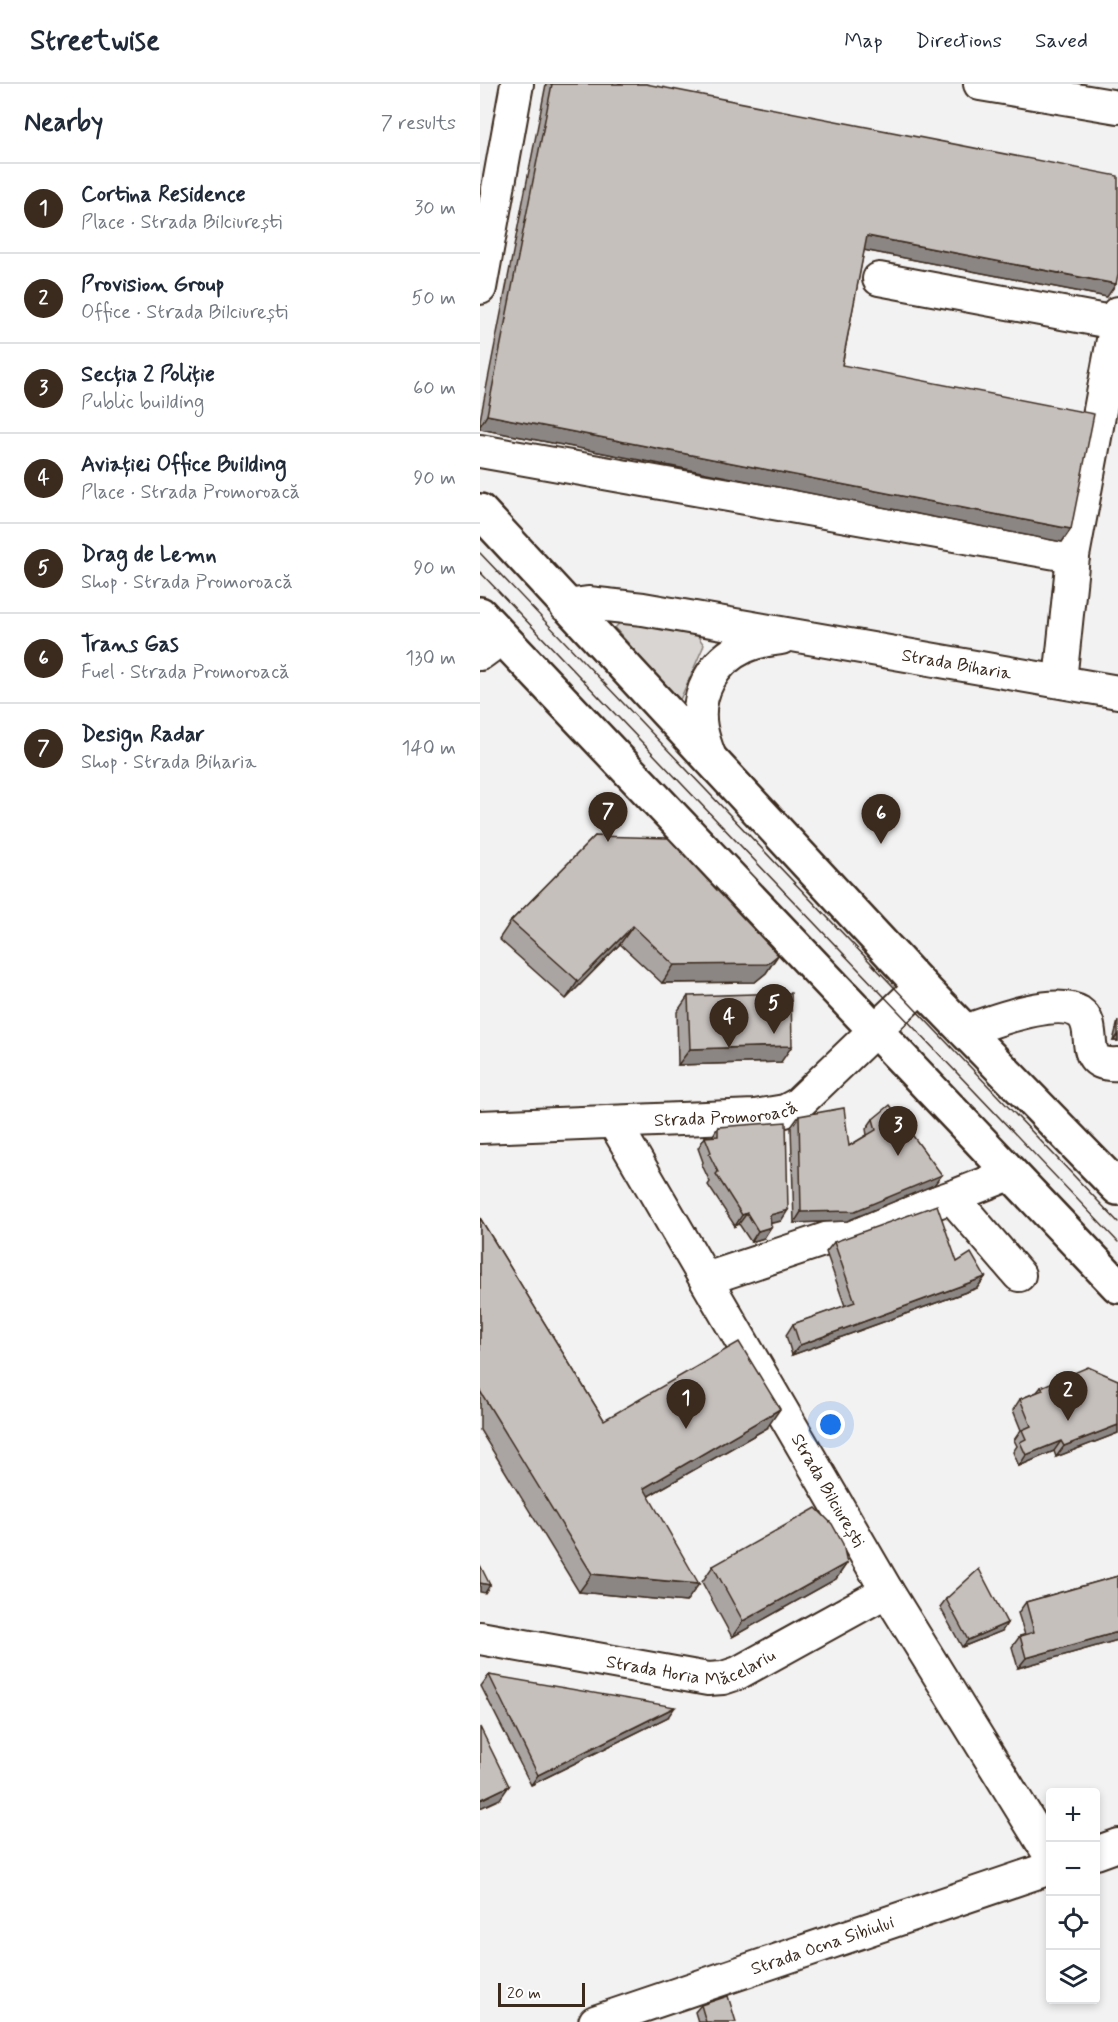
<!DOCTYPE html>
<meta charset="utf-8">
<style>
:root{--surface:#fff;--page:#f6f6f7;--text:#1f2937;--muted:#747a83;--line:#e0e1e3;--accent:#3b2a1e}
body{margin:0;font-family:Mynerve,sans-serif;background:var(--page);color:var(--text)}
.controls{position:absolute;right:18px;bottom:18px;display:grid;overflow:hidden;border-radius:6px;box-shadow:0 3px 9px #0003}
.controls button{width:54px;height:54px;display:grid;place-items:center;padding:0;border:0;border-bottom:2px solid var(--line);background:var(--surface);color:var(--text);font:30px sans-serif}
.scale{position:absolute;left:18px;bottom:15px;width:87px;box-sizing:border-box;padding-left:6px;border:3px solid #3b2a1e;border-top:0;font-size:16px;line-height:21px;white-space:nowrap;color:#3b2a1e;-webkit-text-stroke:4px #fff;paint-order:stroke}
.you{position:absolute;left:351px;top:1341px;width:21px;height:21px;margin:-15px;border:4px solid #fff;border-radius:50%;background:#1a73e8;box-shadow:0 0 0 9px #1a73e833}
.badge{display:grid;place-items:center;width:39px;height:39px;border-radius:50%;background:var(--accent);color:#fff;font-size:20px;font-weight:700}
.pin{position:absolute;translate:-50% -50px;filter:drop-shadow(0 2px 3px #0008)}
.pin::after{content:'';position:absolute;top:32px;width:21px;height:18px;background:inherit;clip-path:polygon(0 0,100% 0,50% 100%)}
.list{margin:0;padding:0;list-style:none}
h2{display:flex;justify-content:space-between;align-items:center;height:78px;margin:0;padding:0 24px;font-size:26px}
h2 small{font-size:20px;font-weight:400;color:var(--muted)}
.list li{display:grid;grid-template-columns:39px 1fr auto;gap:18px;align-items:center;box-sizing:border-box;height:90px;padding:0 24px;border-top:2px solid var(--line)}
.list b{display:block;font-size:22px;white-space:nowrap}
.list p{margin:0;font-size:20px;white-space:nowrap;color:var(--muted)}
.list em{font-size:20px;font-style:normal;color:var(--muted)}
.icon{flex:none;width:33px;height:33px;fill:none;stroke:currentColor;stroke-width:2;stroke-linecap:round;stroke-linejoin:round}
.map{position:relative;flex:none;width:638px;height:1938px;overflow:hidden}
header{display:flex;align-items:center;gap:36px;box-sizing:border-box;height:84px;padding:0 30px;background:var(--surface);border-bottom:2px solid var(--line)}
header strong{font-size:28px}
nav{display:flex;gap:33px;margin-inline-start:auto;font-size:21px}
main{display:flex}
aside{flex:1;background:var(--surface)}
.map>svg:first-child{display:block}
.green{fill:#d8d5d2;stroke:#8a8078;stroke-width:1.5}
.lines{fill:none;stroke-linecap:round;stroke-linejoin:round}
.minor-casing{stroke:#3b2a1e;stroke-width:36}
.major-casing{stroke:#3b2a1e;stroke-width:38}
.minor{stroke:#fff;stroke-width:32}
.major{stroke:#fff;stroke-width:33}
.tram{stroke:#3b2a1e;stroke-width:1.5}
.wall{fill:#aaa5a3;stroke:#3b2a1e;stroke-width:1.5}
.shaded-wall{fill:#8b8684;stroke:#3b2a1e;stroke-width:1.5}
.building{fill:#c6c0bd;stroke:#3b2a1e;stroke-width:1.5}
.labels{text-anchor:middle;stroke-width:6;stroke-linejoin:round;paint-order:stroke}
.street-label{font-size:18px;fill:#3b2a1e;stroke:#fff}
</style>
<header>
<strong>Streetwise</strong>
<nav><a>Map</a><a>Directions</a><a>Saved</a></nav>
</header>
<main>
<aside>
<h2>Nearby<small>7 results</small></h2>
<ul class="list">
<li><span class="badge">1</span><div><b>Cortina Residence</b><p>Place · Strada Bilciurești</p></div><em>30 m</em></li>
<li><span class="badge">2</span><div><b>Provision Group</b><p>Office · Strada Bilciurești</p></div><em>50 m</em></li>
<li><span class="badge">3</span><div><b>Secția 2 Poliție</b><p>Public building</p></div><em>60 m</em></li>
<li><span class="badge">4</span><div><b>Aviației Office Building</b><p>Place · Strada Promoroacă</p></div><em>90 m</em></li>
<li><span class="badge">5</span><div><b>Drag de Lemn</b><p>Shop · Strada Promoroacă</p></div><em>90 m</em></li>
<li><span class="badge">6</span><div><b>Trans Gas</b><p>Fuel · Strada Promoroacă</p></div><em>130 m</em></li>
<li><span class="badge">7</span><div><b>Design Radar</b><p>Shop · Strada Biharia</p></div><em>140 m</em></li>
</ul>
</aside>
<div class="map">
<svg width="638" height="1938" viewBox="0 0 638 1938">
<rect width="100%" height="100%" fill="#f3f2f2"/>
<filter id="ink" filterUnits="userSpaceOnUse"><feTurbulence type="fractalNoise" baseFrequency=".0167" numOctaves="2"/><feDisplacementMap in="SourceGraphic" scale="12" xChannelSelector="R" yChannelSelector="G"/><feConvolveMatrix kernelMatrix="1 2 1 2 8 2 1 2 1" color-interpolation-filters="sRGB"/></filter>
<g filter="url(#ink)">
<!-- green -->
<path class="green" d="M142,536L217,551L224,561L199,618L135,544Z"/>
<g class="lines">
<!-- minor casing -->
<g class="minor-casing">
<g id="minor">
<path d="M500,0L638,23"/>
<path d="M399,195L636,239"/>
<path d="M0,204L37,0"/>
<path d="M0,367L593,472"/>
<path id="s1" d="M86,522L108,519L163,525L638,608"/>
<path d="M0,570L22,554"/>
<path d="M580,597L593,472L638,229"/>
<path d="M231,676C227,666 223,655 221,644C215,610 233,577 264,563C275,557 288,556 301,554"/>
<path d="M485,947C511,938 574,913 599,928C621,943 594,983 638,980"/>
<path id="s2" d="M134,1038L407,1507L570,1771"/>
<path id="s3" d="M0,1043L275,1032L305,1027L318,1020L441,902"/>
<path d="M472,1113L539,1191"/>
<path d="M226,1195L472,1113L530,1090"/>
<path id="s4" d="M0,1554L228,1595L243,1594L258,1589L407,1507"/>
<path d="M616,1769L638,1761"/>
<path id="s5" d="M115,1938L570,1784"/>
</g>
</g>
<!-- major casing -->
<g class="major-casing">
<path id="major" d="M0,427L441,902L638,1104
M0,530L638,1202"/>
</g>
<!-- minor -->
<use href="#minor" class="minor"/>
<!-- major -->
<use href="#major" class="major"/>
<!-- tram -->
<path class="tram" d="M0,469L638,1138
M0,488L638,1158"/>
</g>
<!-- wall -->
<path class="wall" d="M66,0H166L627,213L384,166L362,281L591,445L582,458L0,345V336Z
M115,752L298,871L286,889L275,898L182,899L140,860L86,915L19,855L31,837Z
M208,912L301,978L198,981L197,928Z
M638,937V957H633Z
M319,1032L369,1062L387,1051L386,1045L393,1035L454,1101L367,1137L314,1139L311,1043Z
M238,1043L301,1137L291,1139L284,1154L271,1158L259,1140L255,1142L228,1101L230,1098L222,1081L223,1078L218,1064L225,1053H232Z
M0,1134L124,1336L287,1344L168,1412L206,1518L99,1508L0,1346Z
M354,1158L477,1178L505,1193L497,1204L312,1271L306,1251L313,1240L365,1222L346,1168Z
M638,1296V1349L576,1373L574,1367L539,1382L533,1368L537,1362L534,1356L541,1346L533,1326L540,1315L557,1308L561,1303Z
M367,1479L356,1495L252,1553L222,1498L233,1482Z
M638,1492V1556L538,1584L532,1563L540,1552L545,1551L538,1529L546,1518Z
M466,1515L527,1539L522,1547L482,1563L460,1523Z
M9,1591L188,1633L51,1701L1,1602Z
M221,1921L256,1938H218L215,1928Z"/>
<!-- shaded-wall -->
<path class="shaded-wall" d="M387,152L636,200L627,213L378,165Z
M7,331L591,445L582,458L0,345V342Z
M153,842L140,860L86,915L98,897Z
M298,871L286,889L275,898L182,899L194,881Z
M638,951V957H633Z
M312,962L301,978L198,981L210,965Z
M462,1091L454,1101L367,1137L314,1139L321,1128Z
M308,1126L301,1137L283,1141L290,1131Z
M267,1129L259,1140L255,1142L262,1131Z
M291,1143L284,1154L271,1158L278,1147Z
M505,1193L497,1204L312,1271L320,1261Z
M300,1325L287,1344L151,1422L164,1404Z
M638,1341V1349L576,1373L584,1362Z
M581,1357L574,1367L539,1382L546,1371Z
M367,1479L356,1495L252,1553L263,1537Z
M112,1490L219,1500L206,1518L99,1508Z
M0,1499L10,1501L5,1509L0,1508Z
M527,1539L522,1547L482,1563L488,1556Z
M638,1548V1556L538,1584L546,1574Z
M195,1623L188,1633L51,1701L58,1691Z
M29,1702L20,1715L0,1724V1716Z"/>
<!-- building -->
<path class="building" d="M72,0H166L638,92V190L636,200L387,152L362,281L614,330L591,445L7,331Z
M115,752L188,754L298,871L287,880L194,881L153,842L98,897L31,837Z
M311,909L312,962L210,965L208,912Z
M410,1021L462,1091L375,1127L321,1128L319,1032L364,1024L369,1062L396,1046L393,1035Z
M306,1038L308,1126L290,1131L291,1143L278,1147L267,1129L262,1131L236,1090L238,1088L229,1070L231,1068L225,1053L238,1052V1043Z
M457,1121L477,1178L491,1169L505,1193L320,1261L313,1240L375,1218L354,1158Z
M0,1134L124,1336L259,1258L300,1325L164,1404L219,1500L112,1490L0,1307Z
M608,1283L638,1296V1341L584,1362L581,1357L546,1371L540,1358L546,1355L542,1346L551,1342L540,1315L563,1306L561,1303Z
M336,1424L352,1440L363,1460L367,1479L263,1537L233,1482Z
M0,1481L10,1501L0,1499Z
M499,1485L527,1539L488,1556L466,1515Z
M638,1492V1548L546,1574L540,1552L554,1548L546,1518Z
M9,1591L195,1623L58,1691Z
M0,1643L29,1702L0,1716Z
M248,1912L256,1938H226L221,1921Z"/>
</g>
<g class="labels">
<!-- street labels -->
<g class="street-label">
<text dy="6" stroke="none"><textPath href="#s1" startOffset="396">Strada Biharia</textPath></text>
<text dy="6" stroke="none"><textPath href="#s3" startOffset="246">Strada Promoroacă</textPath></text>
<text dy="6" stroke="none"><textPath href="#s2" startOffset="426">Strada Bilciurești</textPath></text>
<text dy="6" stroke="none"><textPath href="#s4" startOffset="216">Strada Horia Măcelariu</textPath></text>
<text dy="6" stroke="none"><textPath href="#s5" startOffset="240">Strada Ocna Sibiului</textPath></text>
</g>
</g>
</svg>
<div class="controls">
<button>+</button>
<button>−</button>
<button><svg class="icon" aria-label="locate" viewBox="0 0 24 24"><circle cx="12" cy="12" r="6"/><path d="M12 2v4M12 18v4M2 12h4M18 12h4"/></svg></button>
<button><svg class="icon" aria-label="layers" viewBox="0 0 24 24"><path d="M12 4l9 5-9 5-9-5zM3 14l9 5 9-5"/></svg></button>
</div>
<div class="scale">20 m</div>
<div class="you"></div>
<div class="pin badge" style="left:206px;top:1345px">1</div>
<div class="pin badge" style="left:588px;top:1337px">2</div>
<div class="pin badge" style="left:418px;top:1072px">3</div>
<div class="pin badge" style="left:249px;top:964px">4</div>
<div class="pin badge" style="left:294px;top:950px">5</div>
<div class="pin badge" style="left:401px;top:760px">6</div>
<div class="pin badge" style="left:128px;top:758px">7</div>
</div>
</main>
